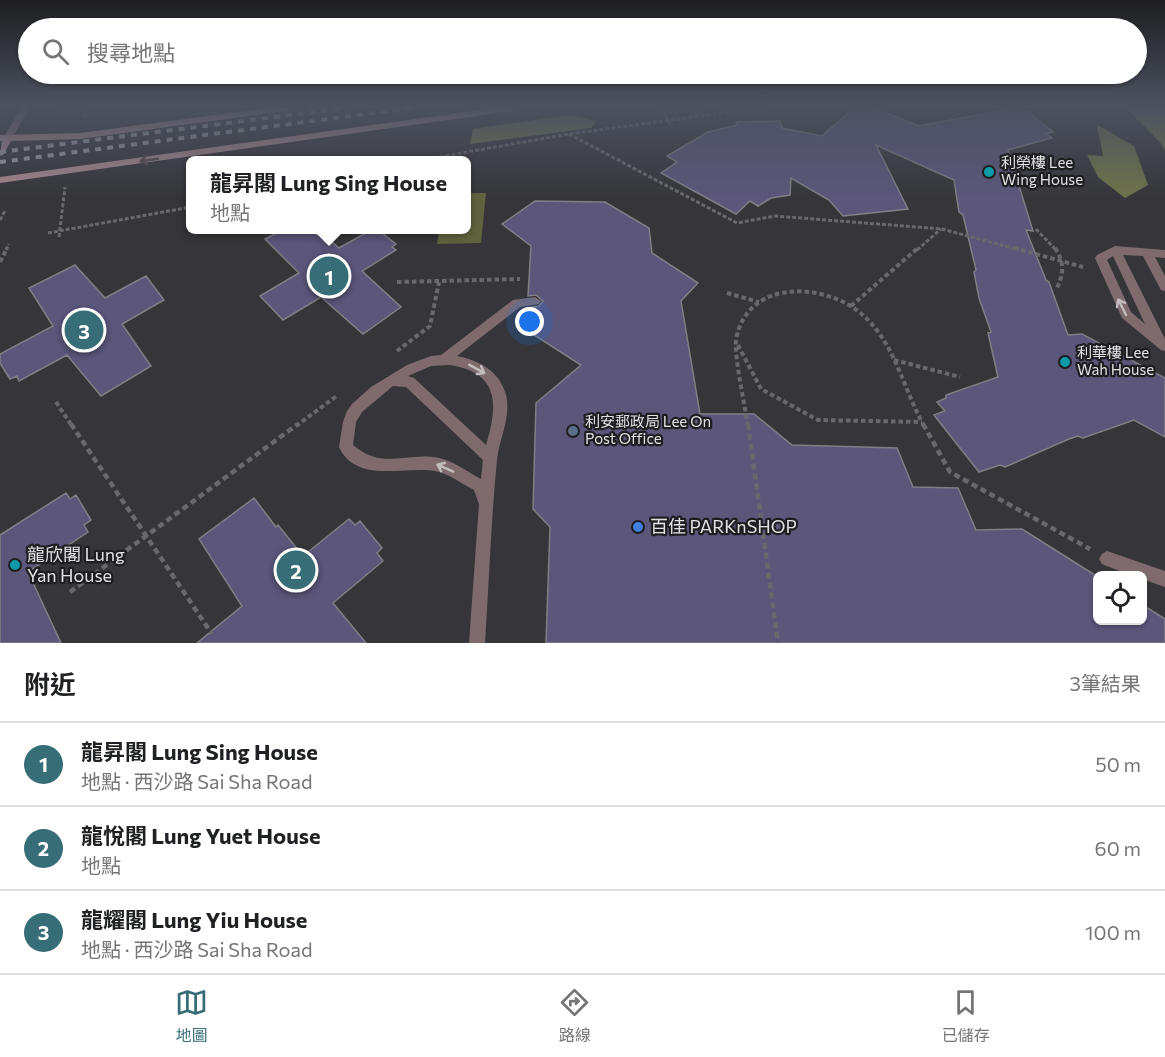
<!DOCTYPE html>
<html lang="zh-TW">
<meta charset="utf-8">
<style>
:root{--surface:#fff;--page:#f6f6f6;--text:#202124;--muted:#757577;--line:#e0e0e0;--accent:#376d76}
body{margin:0;font-family:Commissioner,"Noto Sans TC",sans-serif;background:var(--page);color:var(--text)}
.controls{position:absolute;right:18px;bottom:18px;display:grid;overflow:hidden;border-radius:9px;box-shadow:0 2px 4px #0004}
.controls button{width:54px;height:54px;display:grid;place-items:center;padding:0;border:0;border-bottom:2px solid var(--line);background:var(--surface);color:var(--text);font:30px sans-serif}
.you{position:absolute;left:530px;top:322px;width:21px;height:21px;margin:-15px;border:4px solid #fff;border-radius:50%;background:#1a73e8;box-shadow:0 0 0 9px #1a73e833}
.badge{display:grid;place-items:center;width:39px;height:39px;border-radius:50%;background:var(--accent);color:#fff;font-size:20px;font-weight:700}
.pin{position:absolute;translate:-50% -50%;border:3px solid #fff;box-shadow:0 2px 6px #0006}
.popup{position:absolute;left:186px;top:156px;width:285px;height:78px;box-sizing:border-box;display:grid;place-content:center;border-radius:9px;background:var(--surface);filter:drop-shadow(0 2px 4px #0005);font-size:20px;white-space:nowrap;color:var(--muted)}
.popup b{font-size:22px;color:var(--text)}
.popup::after{content:'';position:absolute;left:50%;top:100%;margin-left:-12px;border:12px solid transparent;border-top-color:var(--surface)}
.list{margin:0;padding:0;list-style:none}
h2{display:flex;justify-content:space-between;align-items:center;height:78px;margin:0;padding:0 24px;font-size:26px}
h2 small{font-size:20px;font-weight:400;color:var(--muted)}
.list li{display:grid;grid-template-columns:39px 1fr auto;gap:18px;align-items:center;box-sizing:border-box;height:84px;padding:0 24px;border-top:2px solid var(--line)}
.list b{display:block;font-size:22px;white-space:nowrap}
.list p{margin:0;font-size:20px;white-space:nowrap;color:var(--muted)}
.list em{font-size:20px;font-style:normal;color:var(--muted)}
.icon{flex:none;width:33px;height:33px;fill:none;stroke:currentColor;stroke-width:2;stroke-linecap:round;stroke-linejoin:round}
.map{position:relative;flex:none;width:1165px;height:643px;overflow:hidden}
.search{position:absolute;background:var(--surface);box-shadow:0 2px 4px #0004;left:18px;right:18px;top:18px;height:66px;display:flex;align-items:center;gap:15px;box-sizing:border-box;padding:0 21px;border-radius:33px;color:var(--muted);font-size:22px}
.sheet{height:330px;background:var(--surface)}
nav{display:flex;justify-content:space-around;align-items:center;box-sizing:border-box;height:84px;border-top:2px solid var(--line);background:var(--surface);font-size:16px;color:var(--muted)}
nav a{display:grid;justify-items:center;gap:3px}
nav .on{color:var(--accent)}
.map>svg:first-child{display:block}
.green{fill:#60633e}
.forest{fill:#6e724a}
.building{fill:#5b567a;stroke:#7f7f84;stroke-width:1.5}
.lines{fill:none;stroke-linecap:round;stroke-linejoin:round}
.path-far2{stroke:#69696d;stroke-width:3;stroke-dasharray:4 2;stroke-linecap:butt}
.path-far1{stroke:#69696d;stroke-width:4;stroke-dasharray:4.5 3;stroke-linecap:butt}
.path{stroke:#69696d;stroke-width:4.5;stroke-dasharray:6 4;stroke-linecap:butt}
.lane{fill:#7f6b6e;fill-rule:evenodd}
.street{fill:#7f6b6e;fill-rule:evenodd}
.secondary{fill:#a8888d;fill-rule:evenodd}
.rail{stroke:#9e9da0;stroke-width:4;stroke-dasharray:6 6;stroke-linecap:butt}
.oneway{stroke:#55484c}
.oneway2{stroke:#c4bdc0}
.culture-dot{fill:#0f9aa8;stroke:#1e1e20;stroke-width:2}
.service-dot{fill:#5c6f8a;stroke:#1e1e20;stroke-width:2}
.shop-dot{fill:#3f7fe0;stroke:#1e1e20;stroke-width:2}
.labels{text-anchor:middle;stroke-width:4.5;stroke-linejoin:round;paint-order:stroke}
.poi-label{font-size:15px;fill:#e1e0e3;stroke:#1e1e20;text-anchor:start}
.near-poi-label{font-size:18px;fill:#e1e0e3;stroke:#1e1e20;text-anchor:start}
</style>
<div class="map">
<svg width="1165" height="643" viewBox="0 0 1165 643">
<rect width="100%" height="100%" fill="#36363a"/>
<!-- green -->
<path class="green" d="M467,193H486L481,243L437,244L439,230H467Z"/>
<!-- forest -->
<path class="forest" d="M1125,107H1165V150L1161,143Z
M569,115L596,121L591,128L470,144L473,129Z
M1097,125L1134,146L1148,185L1125,198L1098,177L1087,155L1103,156Z"/>
<!-- building -->
<path class="building" d="M855,107L877,109L919,126L1015,108L1021,113L1027,111L1053,132L1046,134L1052,138L1008,150L1033,231L1026,230L1046,280L1049,282L1068,335L1082,334L1165,378V437L1134,420L1083,438L1078,436L1069,439L1005,467L1000,465L979,472L934,415L945,411L937,402L946,398V395L998,377L988,333L991,332L979,298L974,272L976,270L963,215L959,212L954,180L876,145L908,209L843,216L829,200L791,178L790,195L771,198L758,206L750,201L736,214L661,173L677,162L667,156L708,132L737,125L736,122L780,121L782,128L822,136Z
M535,201L605,202L649,228L652,253L698,283L681,301L700,414H754L792,445L897,448L913,487L958,488L976,530L1022,529L1098,577V621H1143V605L1165,619V643H546L550,527L533,509L536,403L581,365L525,329L527,308L539,306L543,301L536,295L528,296L531,246L502,224Z
M283,230H310L317,235L321,232L339,248L371,230H378L396,244L392,247L396,250L362,271L401,307L363,334L321,297L283,320L260,296L299,273L265,239Z
M75,265L105,298L146,276L164,300L122,324L151,366L101,396L67,355L19,381L17,376L10,379L0,363V354L53,326L29,288Z
M66,493L70,499L76,495L91,520L84,525L88,532L28,572L61,643H0V535Z
M254,498L276,527L278,525L303,556L349,519L355,525L360,521L382,548L377,553L383,561L333,603L366,643H197L242,606L199,539Z"/>
<g class="lines">
<!-- path-far2 -->
<path class="path-far2" d="M62,107L65,110H86L85,117
M659,107L664,113
M1159,107L1165,116
M670,124L664,113L714,107
M569,134L737,223L775,216L942,229L1019,250
M422,160L569,134L766,107
M0,220L5,211
M1036,229L1056,250
M48,233L191,207
M59,237L65,187
M6,250L9,244
M917,250L941,229"/>
<!-- path-far1 -->
<path class="path-far1" d="M1014,248L1083,267
M1055,248C1065,263 1064,274 1056,290
M0,262L7,248
M397,282L520,279
M727,293L759,302
M851,306L918,248
M738,345L761,389L818,420L922,422
M397,351L430,326L439,282
M894,360L960,377
M56,402L72,426
M296,426L338,395
M748,426C745,407 734,355 736,340C747,275 834,282 869,321C896,349 905,392 924,426"/>
<!-- path -->
<path class="path" d="M71,424L212,634
M748,424L778,643
M923,424L950,472L1090,549
M70,592L298,424"/>
<!-- lane -->
<path class="lane" d="M1115,246L1165,250V258L1155,257L1165,276V291L1161,290L1143,256L1123,255L1165,339V351L1161,350L1122,318L1095,258L1097,255ZM1113,256L1145,324L1131,312L1107,260Z
M535,297L541,301L539,304L520,307L457,356C477,360 496,369 504,389C514,413 499,437 497,460C491,521 489,582 485,643H469L479,504L474,490C462,484 448,473 435,471C405,466 356,484 339,447L343,422L347,411L352,404L371,387L407,365L431,356L441,355L513,300ZM450,365C500,373 498,405 486,445L414,378L408,376L431,366ZM393,386L406,387L483,460L481,479C468,472 453,461 439,458C407,451 383,471 353,445L356,422L362,412Z
M1107,551L1165,571V587L1142,579V576H1132L1102,564L1099,559L1102,554Z"/>
<!-- street -->
<path class="street" d="M22,107H30L11,140H5L3,138Z"/>
<!-- secondary -->
<path class="secondary" d="M274,107H296L292,110L80,139L11,141L3,155L0,156L2,141H0V135L80,133Z
M501,107H522L518,110L0,183V177Z"/>
<!-- rail -->
<path class="rail" d="M0,152L353,107
M0,162L418,107"/>
</g>
<!-- one-way arrows -->
<defs><path id="oneway-shaft" d="M-6 0H5M1.5-3L5.5 0L1.5 3" fill="none" stroke-width="1.6" stroke-linecap="round" stroke-linejoin="round" transform="scale(1.5)"/></defs>
<use class="oneway" href="#oneway-shaft" transform="translate(149 160) rotate(172)"/>
<g class="oneway2">
<use href="#oneway-shaft" transform="translate(1122 307) rotate(-117)"/>
<use href="#oneway-shaft" transform="translate(477 369) rotate(29)"/>
<use href="#oneway-shaft" transform="translate(445 468) rotate(-156)"/>
</g>
<!-- sky -->
<linearGradient id="sky" x2="0" y2="1"><stop stop-color="#1e1e20"/><stop offset="0.54" stop-color="#4c5260"/><stop offset="1" stop-color="#4c5260" stop-opacity="0"/></linearGradient>
<rect width="1165" height="197" fill="url(#sky)"/>
<!-- markers -->
<g class="culture-dot">
<circle cx="989" cy="172" r="6"/>
<circle cx="1065" cy="362" r="6"/>
<circle cx="15" cy="565" r="6"/>
</g>
<circle class="service-dot" cx="573" cy="431" r="6"/>
<circle class="shop-dot" cx="638" cy="527" r="6"/>
<g class="labels">
<!-- poi labels -->
<g class="poi-label">
<text x="1001" y="168">利榮樓 Lee<tspan x="1001" dy="17">Wing House</tspan></text>
<text x="1077" y="358">利華樓 Lee<tspan x="1077" dy="17">Wah House</tspan></text>
<text x="585" y="427">利安郵政局 Lee On<tspan x="585" dy="17">Post Office</tspan></text>
</g>
<!-- near-poi labels -->
<g class="near-poi-label">
<text x="650" y="533">百佳 PARKnSHOP</text>
<text x="27" y="561">龍欣閣 Lung<tspan x="27" dy="21">Yan House</tspan></text>
</g>
</g>
</svg>
<div class="controls">
<button><svg class="icon" aria-label="locate" viewBox="0 0 24 24"><circle cx="12" cy="12" r="6"/><path d="M12 2v4M12 18v4M2 12h4M18 12h4"/></svg></button>
</div>
<div class="you"></div>
<div class="pin badge" style="left:329px;top:276px">1</div>
<div class="popup"><b>龍昇閣 Lung Sing House</b>地點</div>
<div class="pin badge" style="left:296px;top:570px">2</div>
<div class="pin badge" style="left:84px;top:330px">3</div>
<div class="search"><svg class="icon" aria-label="search" viewBox="0 0 24 24"><circle cx="10" cy="10" r="6"/><path d="M15 15l6 6"/></svg>搜尋地點</div>
</div>
<section class="sheet">
<h2>附近<small>3筆結果</small></h2>
<ul class="list">
<li><span class="badge">1</span><div><b>龍昇閣 Lung Sing House</b><p>地點 · 西沙路 Sai Sha Road</p></div><em>50 m</em></li>
<li><span class="badge">2</span><div><b>龍悅閣 Lung Yuet House</b><p>地點</p></div><em>60 m</em></li>
<li><span class="badge">3</span><div><b>龍耀閣 Lung Yiu House</b><p>地點 · 西沙路 Sai Sha Road</p></div><em>100 m</em></li>
</ul>
</section>
<nav>
<a class="on"><svg class="icon" aria-label="map" viewBox="0 0 24 24"><path d="M3 6l6-2 6 2 6-2v14l-6 2-6-2-6 2zM9 4v14M15 6v14"/></svg>地圖</a>
<a><svg class="icon" aria-label="directions" viewBox="0 0 24 24"><path d="M12 3l9 9-9 9-9-9zM9 14v-3h6M13 9l2 2-2 2"/></svg>路線</a>
<a><svg class="icon" aria-label="saved" viewBox="0 0 24 24"><path d="M7 4h10v16l-5-4-5 4z"/></svg>已儲存</a>
</nav>
